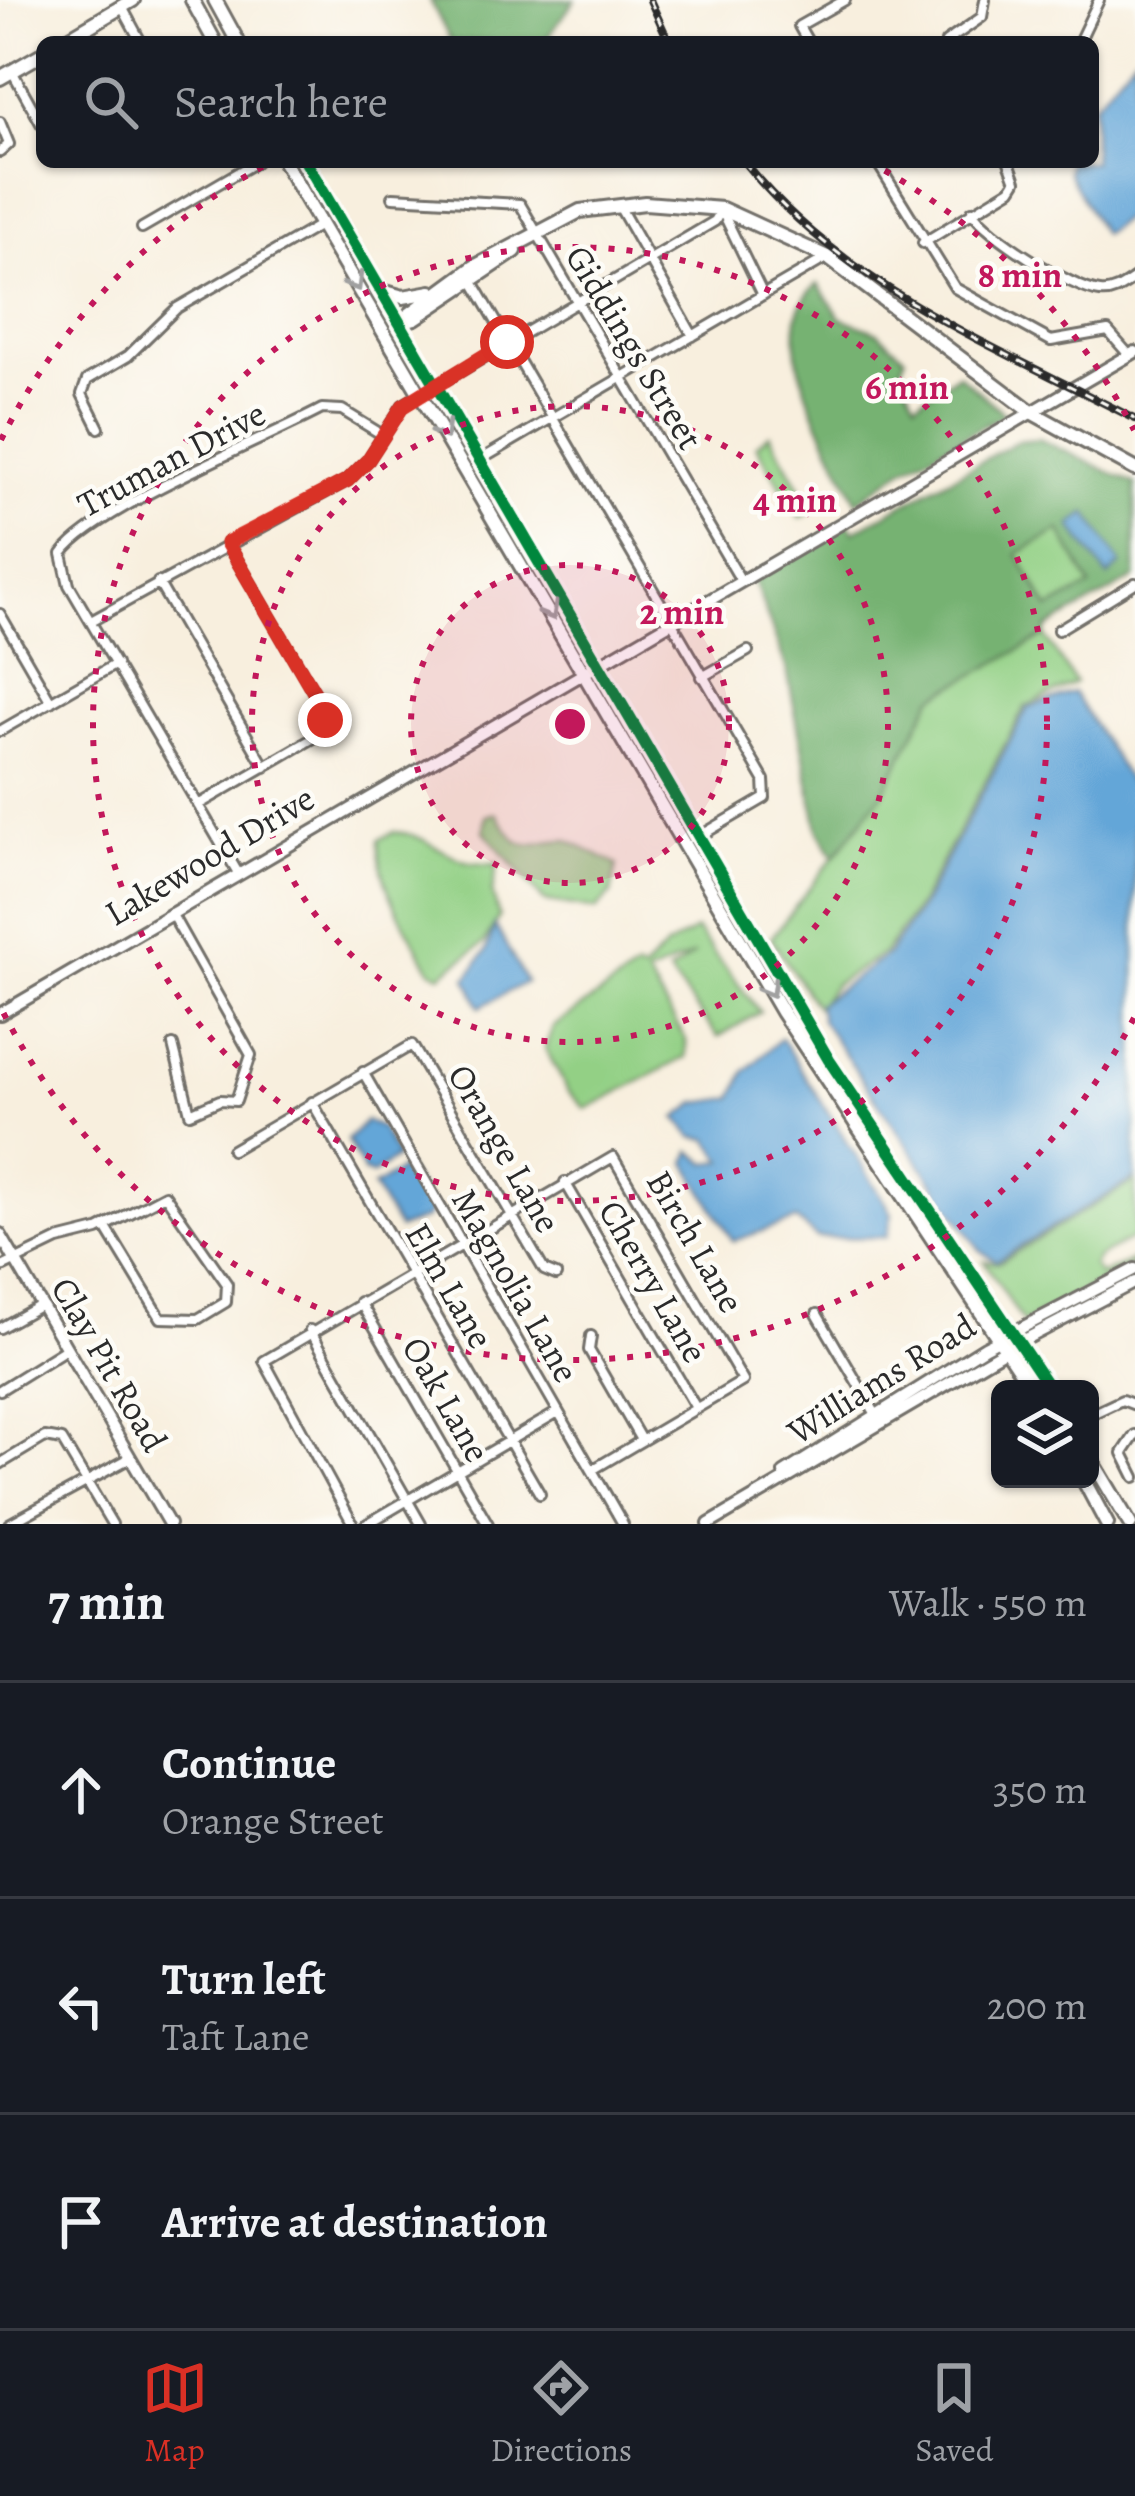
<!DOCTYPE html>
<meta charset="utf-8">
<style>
:root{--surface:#171b24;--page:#242831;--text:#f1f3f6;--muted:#9ea1a6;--line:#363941;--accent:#d93025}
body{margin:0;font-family:Alegreya,serif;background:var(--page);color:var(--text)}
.controls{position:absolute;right:36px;bottom:36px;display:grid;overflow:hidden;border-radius:18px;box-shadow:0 3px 9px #0004}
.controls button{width:108px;height:108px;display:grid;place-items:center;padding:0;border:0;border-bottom:3px solid var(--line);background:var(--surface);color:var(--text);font:60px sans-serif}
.stop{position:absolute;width:36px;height:36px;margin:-27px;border:9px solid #d93025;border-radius:50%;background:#fff}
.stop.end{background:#d93025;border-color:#fff;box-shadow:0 3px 12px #0008}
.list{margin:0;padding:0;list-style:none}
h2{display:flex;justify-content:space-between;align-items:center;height:156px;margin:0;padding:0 48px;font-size:51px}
h2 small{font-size:39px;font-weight:400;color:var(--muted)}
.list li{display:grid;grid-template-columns:78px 1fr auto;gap:36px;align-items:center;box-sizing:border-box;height:216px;padding:0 48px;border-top:3px solid var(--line)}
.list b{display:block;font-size:45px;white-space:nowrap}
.list p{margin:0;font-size:39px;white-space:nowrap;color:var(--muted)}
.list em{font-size:39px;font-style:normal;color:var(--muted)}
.icon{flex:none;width:66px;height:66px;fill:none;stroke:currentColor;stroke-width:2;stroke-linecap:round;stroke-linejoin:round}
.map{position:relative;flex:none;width:1135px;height:1524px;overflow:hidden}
.search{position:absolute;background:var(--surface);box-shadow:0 3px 9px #0004;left:36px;right:36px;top:36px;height:132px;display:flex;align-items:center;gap:30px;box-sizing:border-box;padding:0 42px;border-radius:18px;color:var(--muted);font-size:45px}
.sheet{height:804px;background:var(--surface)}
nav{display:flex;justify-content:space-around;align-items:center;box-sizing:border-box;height:168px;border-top:3px solid var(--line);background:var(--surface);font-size:33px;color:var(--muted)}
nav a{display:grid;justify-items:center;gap:6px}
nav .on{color:var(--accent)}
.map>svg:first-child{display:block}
.green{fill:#93d085;stroke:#5f7e58;stroke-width:3}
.forest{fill:#76b272;stroke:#506e4e;stroke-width:3;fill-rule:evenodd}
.water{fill:#63a6d8;stroke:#476882;stroke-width:3}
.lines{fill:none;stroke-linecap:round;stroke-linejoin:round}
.minor-casing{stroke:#73706a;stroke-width:14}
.tertiary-casing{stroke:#73706a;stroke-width:16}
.secondary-casing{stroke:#73706a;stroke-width:18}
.minor{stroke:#fff;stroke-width:8}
.tertiary{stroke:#fff;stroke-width:10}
.secondary{stroke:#fff;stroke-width:12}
.rail-casing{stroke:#2b2b2b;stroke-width:8}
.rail{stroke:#fdfcf7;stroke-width:3;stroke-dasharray:9;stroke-linecap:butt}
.cycleway-casing{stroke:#fdfcf7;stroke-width:20}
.cycleway{stroke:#00873e;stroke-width:12}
.oneway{stroke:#a0a0a0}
.route{stroke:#d93025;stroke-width:15}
.ring{fill:none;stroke:#c2185b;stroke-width:6;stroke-dasharray:6 12}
.labels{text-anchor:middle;stroke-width:9;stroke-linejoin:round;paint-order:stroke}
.street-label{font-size:36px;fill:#2b2b2b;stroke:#fdfcf7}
.centre{fill:#c2185b;stroke:#fdfcf7;stroke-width:6}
.ring-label{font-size:36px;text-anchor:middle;font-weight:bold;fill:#c2185b;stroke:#fdfcf7;stroke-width:9;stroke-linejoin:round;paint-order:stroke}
</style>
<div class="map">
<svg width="1135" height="1524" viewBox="0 0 1135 1524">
<rect width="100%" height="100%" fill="#fdfcf7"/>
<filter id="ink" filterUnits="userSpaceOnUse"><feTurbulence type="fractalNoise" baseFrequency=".00833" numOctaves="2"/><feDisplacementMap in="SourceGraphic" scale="24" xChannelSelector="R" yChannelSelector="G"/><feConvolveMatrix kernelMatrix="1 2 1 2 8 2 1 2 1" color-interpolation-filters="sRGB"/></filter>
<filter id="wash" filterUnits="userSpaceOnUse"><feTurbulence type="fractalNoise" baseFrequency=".004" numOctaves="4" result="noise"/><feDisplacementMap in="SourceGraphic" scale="48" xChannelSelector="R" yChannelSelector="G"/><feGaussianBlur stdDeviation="2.7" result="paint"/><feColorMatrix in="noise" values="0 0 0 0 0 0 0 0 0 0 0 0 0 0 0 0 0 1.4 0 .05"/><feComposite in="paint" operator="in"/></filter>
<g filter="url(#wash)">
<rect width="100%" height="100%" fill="#f8efde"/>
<!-- green -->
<path class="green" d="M770,434L813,511L800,518L756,445Z
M1060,530L1091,586L1049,609L1017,554Z
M1045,636L1075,683L1025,707L918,906L884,953L835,984L816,1007L771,938L883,793L932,697Z
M496,813C525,860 524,841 567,840L617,865L611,894L596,910L544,901L484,831L486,816Z
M394,832C433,833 455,872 498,863L492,892L499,917L484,943L441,975L431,970C409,931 377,886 379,840Z
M696,930L760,1012L718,1037L669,973L695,954L647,975L686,1040V1057L586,1109L568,1091L545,1048L553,1027L637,969L642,972L666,947Z
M1135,1181V1237L1098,1257L1093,1266L1100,1275L1135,1259V1263L1023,1323L984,1261L998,1263Z"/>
<!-- forest -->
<path class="forest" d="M430,0H575L544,42H451Z
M818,284L841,318L878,332L905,357L900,372L916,402L958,374L1005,414L903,469L857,502C834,450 758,330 818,284Z
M1039,439L1135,484V578L1047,628L1045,636L933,697L883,793L834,857L818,829L787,670L753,578L848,522L854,531L1018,441ZM1060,530L1091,586L1049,609L1017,554Z"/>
<!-- water -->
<path class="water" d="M1135,55V211L1102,234L1068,173V162H1093V105Z
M1087,513L1121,564L1108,577L1071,526Z
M1073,692L1135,791V1178L996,1261L980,1250L821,1020L818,1004L887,955L921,907L1028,708Z
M495,925L526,982L480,1007L467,978L486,951Z
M781,1038L886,1203L892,1214L887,1237L817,1238L796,1220L733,1241L687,1163L691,1151L707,1163L724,1161L708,1139L693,1137L677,1118L697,1103L733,1098L745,1072Z
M366,1121L381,1128L397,1157L372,1175L364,1172L347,1140Z
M405,1167L431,1209L427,1218L398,1229L373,1187Z"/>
</g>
<g filter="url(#ink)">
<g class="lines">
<!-- minor casing -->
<g class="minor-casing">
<path id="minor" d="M122,7L141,42
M808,42L799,26L845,0
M946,42L982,17L985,0
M1079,42L1099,0
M12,71L42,125
M0,122L9,144L0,152
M877,162L955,288L1051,341L1108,331L1130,356
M393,197L520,204L740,579
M619,206L693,336
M722,211L763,295
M972,211C985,234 1072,289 1100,292C1113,294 1124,285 1135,278
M142,228L256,162
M923,243L1011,189L1016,181L1009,162
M472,280L764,780L765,798L700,836
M99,428L82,394L87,380L128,356L177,308L320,225
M480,460L826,258
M158,582L265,767
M0,614L51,702
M91,621L348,480L368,460L403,405L715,221L722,209
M1058,630L1135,583
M702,677L748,651
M0,731L116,664
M198,805L312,739L325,720L322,706L227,543
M238,873L69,585L62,554C94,509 264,440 322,409L342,410L381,434
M171,913L251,1055L236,1101L220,1100L190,1113L173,1045
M363,1072L623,1524
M312,1102L540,1494
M232,1150L412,1045L544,1270L556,1275
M565,1182L696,1408
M0,1268L58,1240L98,1230L165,1195L227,1284L226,1302L198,1319L161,1318L105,1226
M360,1302L488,1524
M817,1314L878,1418
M0,1328L41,1305
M310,1330L421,1524
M591,1336L589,1350L641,1440
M0,1390L66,1349
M1090,1415L1122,1400L1135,1405
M1135,1435L1123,1453L1135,1477
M0,1464L45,1437L62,1440L112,1524
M9,1524L130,1458
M353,1524L264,1361L613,1157L743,1381L592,1470
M367,1524L558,1412"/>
</g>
<!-- tertiary casing -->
<g class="tertiary-casing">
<path id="tertiary" d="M0,1014L1135,352
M0,1234L169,1524
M784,1473L985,1347L1135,1269
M709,1524L1007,1349L1135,1282"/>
</g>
<!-- secondary casing -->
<g class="secondary-casing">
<path id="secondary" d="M192,0L215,42
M215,0L238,42
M62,42L133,0
M0,78L42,54
M284,162L782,1012L1032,1389
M306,162L829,1060L1050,1389
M382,291L403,297L431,292
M399,322L474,267L580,211L645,203L722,209L827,257L1033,413L1135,469
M400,322L415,318L515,251
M1090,1457L1130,1524
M1083,1479L1107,1524"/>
</g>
<!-- minor -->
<use href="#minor" class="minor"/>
<!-- tertiary -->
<use href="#tertiary" class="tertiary"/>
<!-- secondary -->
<use href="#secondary" class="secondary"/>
<!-- rail casing -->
<g class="rail-casing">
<path id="rail" d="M650,0L669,42
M744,162C843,287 997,347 1135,419"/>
</g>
<!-- rail -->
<use href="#rail" class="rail"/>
<!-- cycleway casing -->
<g class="cycleway-casing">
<path id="cycleway" d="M306,162L829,1060L1050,1389"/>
</g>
<!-- cycleway -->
<use href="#cycleway" class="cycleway"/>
</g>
<!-- one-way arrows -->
<defs><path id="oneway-chevron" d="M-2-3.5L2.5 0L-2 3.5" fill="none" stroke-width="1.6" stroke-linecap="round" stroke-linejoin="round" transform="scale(3)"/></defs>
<g class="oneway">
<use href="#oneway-chevron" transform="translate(355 283) rotate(59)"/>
<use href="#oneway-chevron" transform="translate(443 431) rotate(59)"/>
<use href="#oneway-chevron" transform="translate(550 612) rotate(60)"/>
<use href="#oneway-chevron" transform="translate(769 989) rotate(60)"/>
</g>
</g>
<g class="lines" filter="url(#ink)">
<!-- route -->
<path class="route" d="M325,720L322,706L227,543L348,480L368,460L403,406L507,342"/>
</g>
<!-- distance rings -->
<circle cx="570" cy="724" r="159" fill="#c2185b" fill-opacity=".12"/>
<g class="ring">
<circle cx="570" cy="724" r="159"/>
<circle cx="570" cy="724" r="318"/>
<circle cx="570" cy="724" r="477"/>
<path d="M1134 1018A636 636 0 0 1 1 1008M1 440A636 636 0 0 1 271 162M869 162A636 636 0 0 1 1134 430"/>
</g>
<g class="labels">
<!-- street labels -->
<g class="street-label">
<text transform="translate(635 347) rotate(59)" y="13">Giddings Street</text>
<text transform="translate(171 458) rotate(-28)" y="13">Truman Drive</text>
<text transform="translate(209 855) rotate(-31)" y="13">Lakewood Drive</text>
<text transform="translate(505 1148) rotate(60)" y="13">Orange Lane</text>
<text transform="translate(696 1241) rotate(60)" y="13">Birch Lane</text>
<text transform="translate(654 1281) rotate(60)" y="13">Cherry Lane</text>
<text transform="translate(450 1285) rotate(60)" y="13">Elm Lane</text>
<text transform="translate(516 1285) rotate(60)" y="13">Magnolia Lane</text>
<text transform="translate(110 1364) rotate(60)" y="13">Clay Pit Road</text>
<text transform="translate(881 1378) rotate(-32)" y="13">Williams Road</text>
<text transform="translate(447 1399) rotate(60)" y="13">Oak Lane</text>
</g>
</g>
<circle cx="570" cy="724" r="18" class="centre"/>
<g class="ring-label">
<text x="1020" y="287">8 min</text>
<text x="907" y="399">6 min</text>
<text x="795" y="512">4 min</text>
<text x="682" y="624">2 min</text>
</g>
</svg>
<div class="controls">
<button><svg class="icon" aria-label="layers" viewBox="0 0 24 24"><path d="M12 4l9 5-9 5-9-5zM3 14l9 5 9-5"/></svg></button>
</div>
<div class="stop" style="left:507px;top:342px"></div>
<div class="stop end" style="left:325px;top:720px"></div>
<div class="search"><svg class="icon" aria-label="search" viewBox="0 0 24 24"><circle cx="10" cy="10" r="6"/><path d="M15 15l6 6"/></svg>Search here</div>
</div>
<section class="sheet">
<h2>7 min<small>Walk · 550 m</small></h2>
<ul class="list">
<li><svg class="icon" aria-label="ahead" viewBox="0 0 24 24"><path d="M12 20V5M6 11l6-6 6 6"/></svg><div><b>Continue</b><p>Orange Street</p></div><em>350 m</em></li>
<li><svg class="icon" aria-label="left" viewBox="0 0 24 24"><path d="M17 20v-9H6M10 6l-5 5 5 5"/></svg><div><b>Turn left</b><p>Taft Lane</p></div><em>200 m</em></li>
<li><svg class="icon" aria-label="arrive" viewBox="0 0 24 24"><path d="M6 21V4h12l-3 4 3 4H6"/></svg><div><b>Arrive at destination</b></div></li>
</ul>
</section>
<nav>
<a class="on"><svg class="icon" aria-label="map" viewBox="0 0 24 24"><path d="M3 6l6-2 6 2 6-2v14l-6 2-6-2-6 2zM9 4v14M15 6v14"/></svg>Map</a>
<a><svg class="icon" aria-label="directions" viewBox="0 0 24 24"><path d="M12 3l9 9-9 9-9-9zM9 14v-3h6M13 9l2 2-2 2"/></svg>Directions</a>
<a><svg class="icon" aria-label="saved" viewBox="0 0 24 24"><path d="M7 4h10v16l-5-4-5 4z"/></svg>Saved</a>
</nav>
